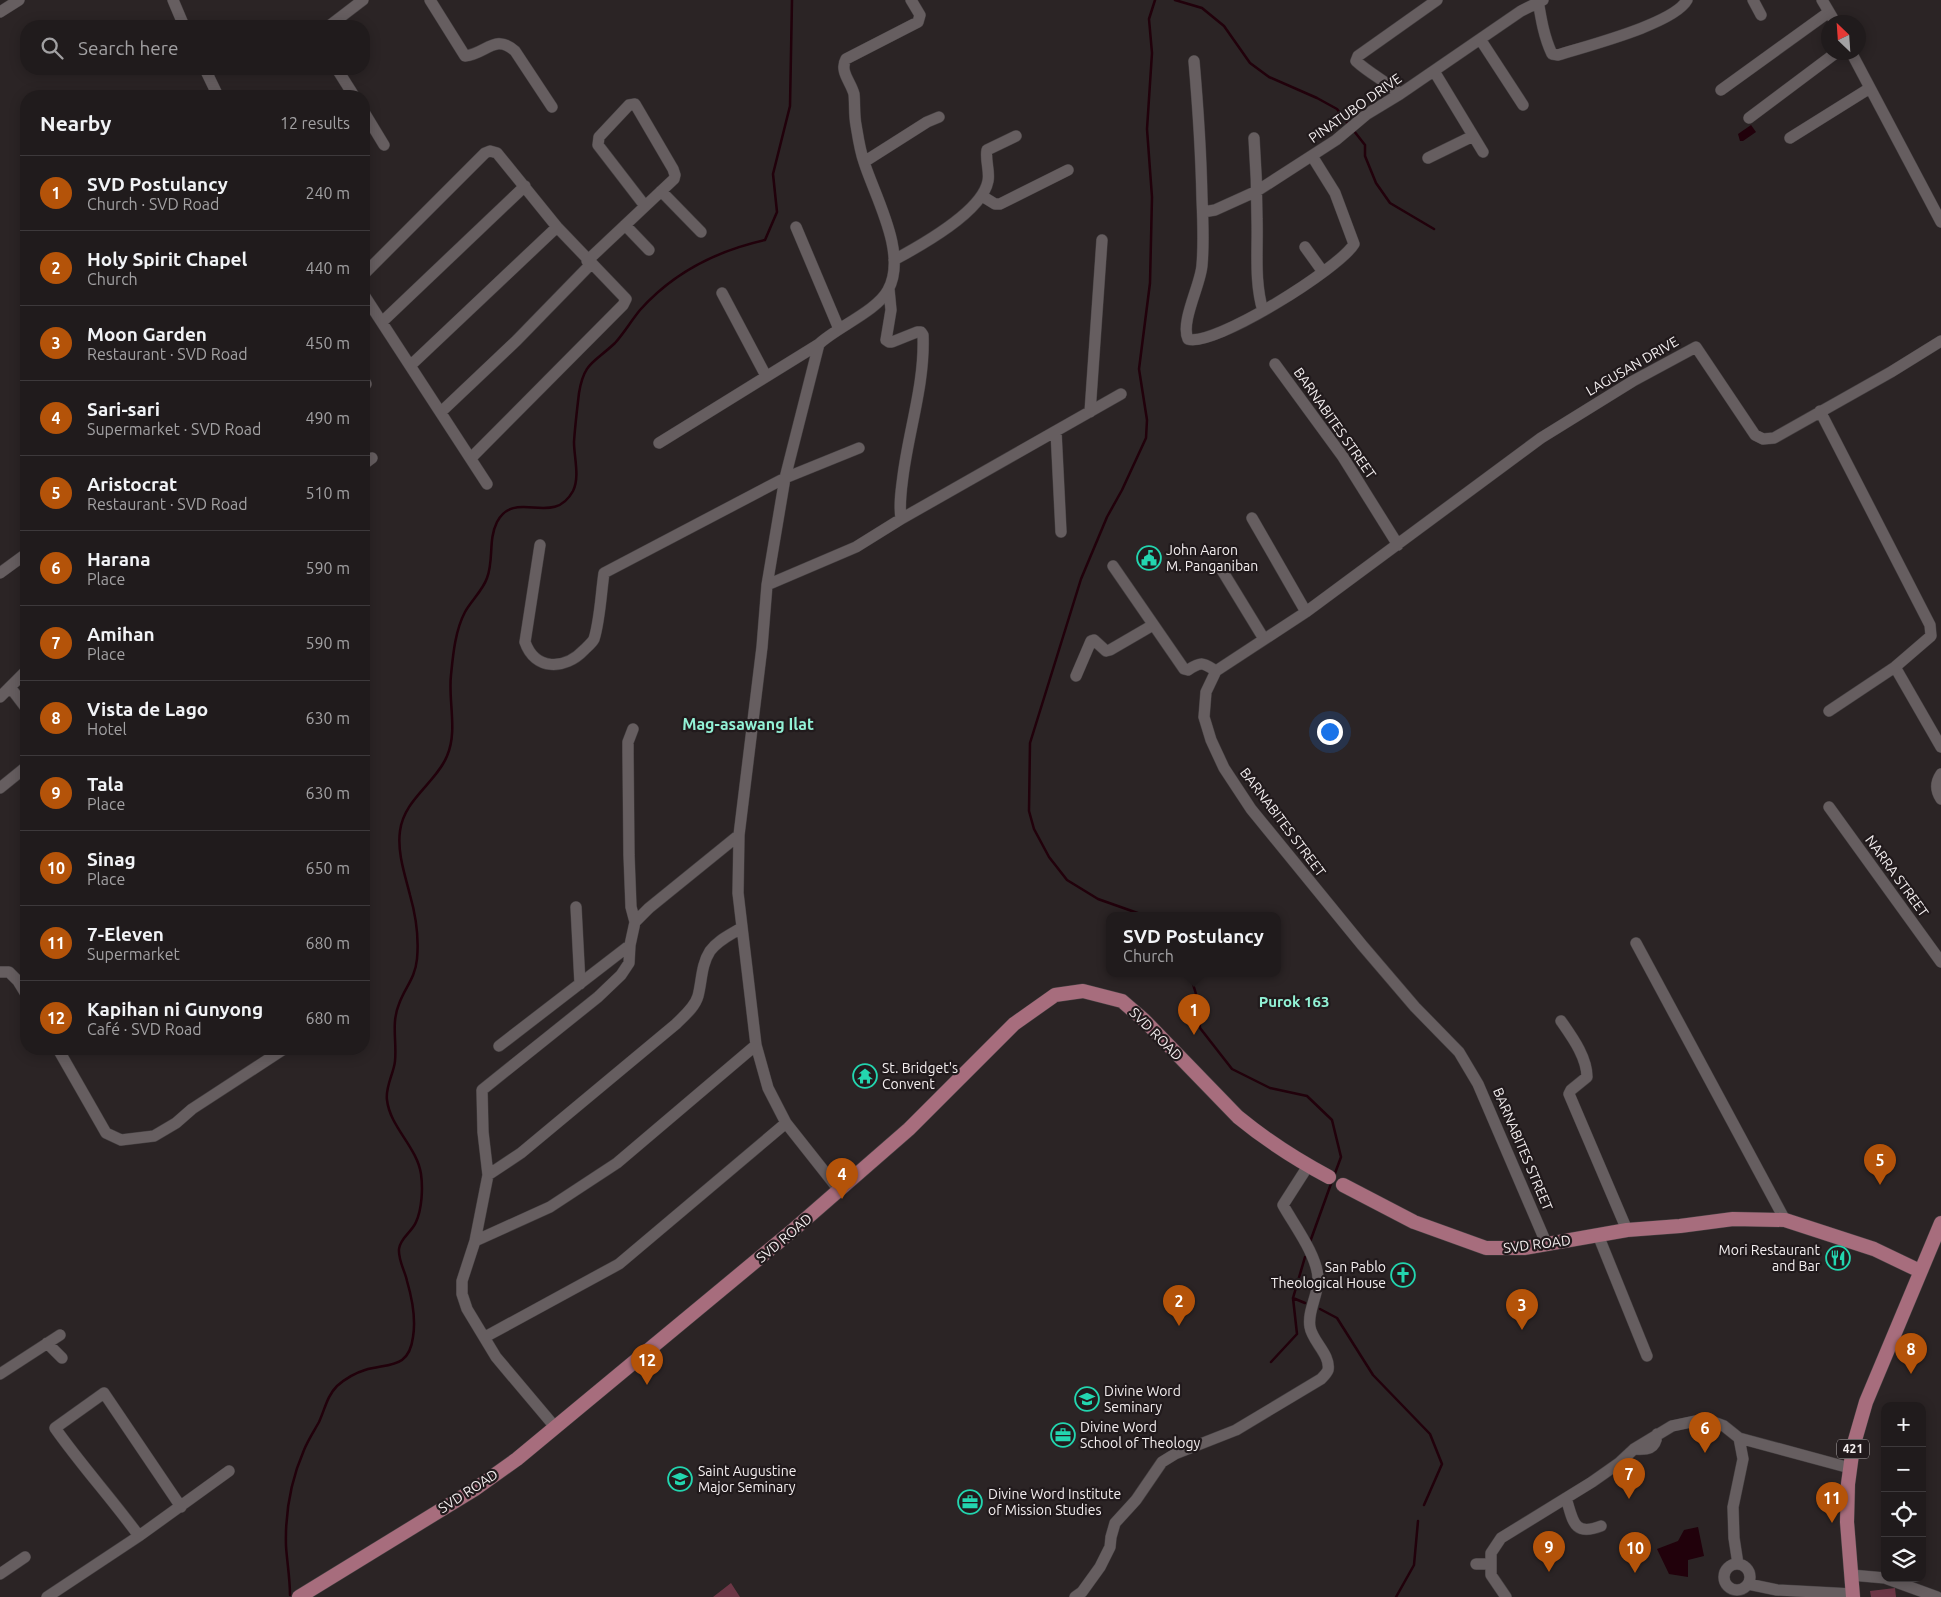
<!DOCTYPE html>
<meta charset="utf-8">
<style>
:root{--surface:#201b1c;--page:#2d2829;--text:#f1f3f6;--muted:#a2a1a3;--line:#3d393b;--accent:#b45309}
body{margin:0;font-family:Ubuntu,sans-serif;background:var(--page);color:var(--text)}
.controls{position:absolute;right:15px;bottom:15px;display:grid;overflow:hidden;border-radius:10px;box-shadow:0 2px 12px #0003}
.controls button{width:45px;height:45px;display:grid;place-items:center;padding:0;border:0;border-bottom:1px solid var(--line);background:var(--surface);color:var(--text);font:25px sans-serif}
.compass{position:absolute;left:1821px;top:15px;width:45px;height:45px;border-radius:50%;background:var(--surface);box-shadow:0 2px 12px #0003;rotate:335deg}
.you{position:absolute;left:1329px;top:731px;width:18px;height:18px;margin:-12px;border:4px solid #fff;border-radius:50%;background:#1a73e8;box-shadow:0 0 0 8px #1a73e833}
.badge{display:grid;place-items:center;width:32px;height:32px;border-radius:50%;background:var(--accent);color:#fff;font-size:16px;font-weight:700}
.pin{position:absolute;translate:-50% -41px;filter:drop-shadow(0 1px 2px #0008)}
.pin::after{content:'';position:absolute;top:26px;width:18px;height:15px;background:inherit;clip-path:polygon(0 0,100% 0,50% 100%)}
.popup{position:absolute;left:1106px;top:912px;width:175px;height:65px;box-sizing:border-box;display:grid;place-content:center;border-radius:10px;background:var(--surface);filter:drop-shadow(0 1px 4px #0005);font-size:16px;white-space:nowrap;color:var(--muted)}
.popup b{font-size:19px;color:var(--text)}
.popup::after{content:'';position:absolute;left:50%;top:100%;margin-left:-10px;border:10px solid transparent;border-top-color:var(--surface)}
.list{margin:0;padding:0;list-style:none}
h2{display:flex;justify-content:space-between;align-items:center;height:65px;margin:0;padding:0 20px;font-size:21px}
h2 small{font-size:16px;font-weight:400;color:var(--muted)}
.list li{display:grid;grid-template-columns:32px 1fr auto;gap:15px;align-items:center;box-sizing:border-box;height:75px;padding:0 20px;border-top:1px solid var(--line)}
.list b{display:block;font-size:19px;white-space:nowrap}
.list p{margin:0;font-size:16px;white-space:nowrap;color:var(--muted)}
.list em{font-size:16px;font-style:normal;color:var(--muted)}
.icon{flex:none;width:28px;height:28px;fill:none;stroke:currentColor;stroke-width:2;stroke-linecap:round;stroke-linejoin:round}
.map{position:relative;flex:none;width:1941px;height:1597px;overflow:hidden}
.search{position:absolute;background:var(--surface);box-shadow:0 2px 12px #0003;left:20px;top:20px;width:350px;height:55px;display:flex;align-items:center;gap:12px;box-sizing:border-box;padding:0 18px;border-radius:20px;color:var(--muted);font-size:19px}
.panel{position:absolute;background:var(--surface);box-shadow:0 2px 12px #0003;left:20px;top:90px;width:350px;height:965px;border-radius:20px}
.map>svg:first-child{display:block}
.green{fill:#6c3746}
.water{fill:#21010b}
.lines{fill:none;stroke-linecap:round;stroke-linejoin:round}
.stream{stroke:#21010b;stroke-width:2.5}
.minor-casing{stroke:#443f40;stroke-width:12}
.major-casing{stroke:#443f40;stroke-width:15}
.minor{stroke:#665e60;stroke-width:11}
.major{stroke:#a76d7d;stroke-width:14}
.labels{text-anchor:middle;stroke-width:4.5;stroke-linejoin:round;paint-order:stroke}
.shield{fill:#211a1c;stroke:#b5afb0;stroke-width:1}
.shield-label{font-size:12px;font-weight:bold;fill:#f4eff0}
.street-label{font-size:14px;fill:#f4eff0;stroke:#211a1c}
.poi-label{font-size:14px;fill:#f4eff0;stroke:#211a1c;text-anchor:start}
.neighbourhood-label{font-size:15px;font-weight:bold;fill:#92f2d6;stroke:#211a1c}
.quarter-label{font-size:16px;font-weight:bold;fill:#92f2d6;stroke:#211a1c}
</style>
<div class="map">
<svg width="1941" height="1597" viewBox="0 0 1941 1597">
<rect width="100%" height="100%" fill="#2b2425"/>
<!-- green -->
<path class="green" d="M731,1583L740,1597H713Z
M1895,1588L1896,1597H1871L1870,1591Z"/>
<!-- water -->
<path class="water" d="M1751,125L1756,132L1743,141H1740L1738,134Z
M1698,1527L1704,1556L1688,1560V1577L1669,1574L1657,1549L1678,1541L1684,1530Z"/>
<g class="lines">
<!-- stream -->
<path class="stream" d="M1175,0L1202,8L1224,26L1250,63L1269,77L1317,98L1337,109L1349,125
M1354,131L1365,145V156L1376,183L1390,203L1434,229
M1146,916L1098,899L1067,880L1049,857L1034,829L1029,811L1030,743L1081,579L1107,517L1122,490L1146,438L1147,420L1139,369L1150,283L1152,197L1147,129L1152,53L1149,19L1155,0
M1190,974L1196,994L1200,1028L1232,1069L1270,1088L1307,1096L1332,1120L1341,1157L1334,1176
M1310,1242L1332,1181
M1293,1298L1305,1303
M1320,1309L1337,1318L1373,1375L1430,1434L1442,1464L1424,1505
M1271,1362L1297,1334L1293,1298L1305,1257
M290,1595C290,1578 287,1562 286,1546C285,1513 291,1480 304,1450C308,1440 314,1431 319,1422C325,1409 327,1396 337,1386C345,1379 355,1373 365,1370C389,1363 409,1369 413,1337C416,1319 412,1298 407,1281C405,1271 398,1260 399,1249C400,1238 412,1232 416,1222C422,1209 423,1188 421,1174C417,1147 390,1127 387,1100C385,1087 394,1073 395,1061C397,1042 391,1023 399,1004C405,987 415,979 417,959C419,938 416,916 410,895C405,875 397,852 400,831C404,799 436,783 447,756C458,731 448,701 451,675C453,655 455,631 465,612C471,601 483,590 487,578C494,560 488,540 497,522C515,488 553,528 573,491C580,477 574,457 574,442C575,426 577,410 579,393C584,362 594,363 615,343C624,333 631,321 640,310C673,273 716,251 765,240L777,212L773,174L790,106L792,0
M1396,1597L1414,1565L1418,1521"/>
<!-- minor casing -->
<g class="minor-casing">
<path id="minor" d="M173,0L184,26
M430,0L465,56C486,54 495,33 515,51L552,107
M1538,0C1541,19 1544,37 1552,54L1558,55C1586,46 1674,24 1687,0
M1753,0L1761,15
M1822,0L1835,22
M0,12L19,0
M329,26L363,0
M1480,39L1523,105
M1851,52L1941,222
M1194,61C1198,107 1201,153 1202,199C1203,221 1204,243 1202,265C1201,284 1180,322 1188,339C1213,348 1340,268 1354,244L1335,193L1312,156
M205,69L218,96
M337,69L354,96
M1434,71L1483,152
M1721,90L1829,12
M1400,94C1386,81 1370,74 1356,61L1358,56L1437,0
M364,112L384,145
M1749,118L1837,52
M1254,138C1256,165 1257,192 1257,219C1258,250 1254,281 1263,311
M1790,138L1870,88
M1428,158L1473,136
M864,162L927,122L939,117
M661,191L701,232
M982,196L995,204H1000L1068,170
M1203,212L1215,210L1257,191L1336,140L1367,114L1400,94L1521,11L1543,0
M625,225L649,250
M796,227L839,329
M1305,247L1323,272
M894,260C920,246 982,212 988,181C990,171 985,160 987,150L1016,136
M587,261L674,179L675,175L673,169L635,104L629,105L599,137L598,145L645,206
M364,274L485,153L490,151L497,153L557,227L626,299L623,305L471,458
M889,289L891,310L886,340L889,342H892L917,332H921L923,335C925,383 909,429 903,476C901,491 899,504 901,519
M722,293L766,376
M364,295L487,484
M382,322L525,186
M819,344L785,478L767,585L762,647L739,835L738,893L756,1045L768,1088L786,1123L839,1190
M1275,364L1343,457L1398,545
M411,365L557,227
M364,380L366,384
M1820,411L1930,625L1931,636L1895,667L1829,711
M441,412L516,341L591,264
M1090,412L1102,240
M1056,431L1061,532
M659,443L819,344C837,327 877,311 888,290C908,254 875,197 864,162C860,151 858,137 856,125C854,115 855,104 854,94C851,82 839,71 846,59L918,22L920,15L911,0
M364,464L372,458
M1252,518L1306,612
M540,545L525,642C535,671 565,670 584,650C587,647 592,643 594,639C600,620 601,593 604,573L785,478L859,448
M1113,566L1184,669L1188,670C1202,661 1203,663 1216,671
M1220,567L1264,639
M0,573L26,554
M767,585L856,547L901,519L1121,394
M1895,667L1941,747
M1076,676L1091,641L1094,640L1106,651L1110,650L1153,625
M10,687L26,708
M0,697L26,671
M633,729L628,742V753L629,855L631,907L635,922
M1941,774C1935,783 1935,790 1941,799
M0,788L26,767
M1829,807L1941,962
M576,907L580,984
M1636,943L1785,1220
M0,972H9L18,981L26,994
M1561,1021C1572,1037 1587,1057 1587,1077L1571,1090L1569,1094L1627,1230
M499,1046L630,945
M58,1049L106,1133L121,1140L154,1136L176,1123L192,1109L284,1049
M488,1175L521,1153L676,1024C684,1016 695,1007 698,996C702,981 701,965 710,951C718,940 730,935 741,928
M1598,1235L1647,1356
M475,1241L550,1207L617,1163L756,1045
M1547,1245L1478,1084L1459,1052L1415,1007L1362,945L1251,809L1224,768L1211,740L1204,717L1206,692L1216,671L1306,612L1541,438L1633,381L1696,347L1755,435L1763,439L1774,438L1891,372L1941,341
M485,1337L619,1264L786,1123
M47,1343L62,1358
M0,1374L60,1335
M555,1427L496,1357L467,1309L462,1294V1281L475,1241L488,1175L483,1132L482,1090L598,997L621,975L629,963L630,945L635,922L649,908L739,835
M1634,1449C1647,1450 1656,1450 1657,1434
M1566,1498C1573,1520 1573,1537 1601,1526
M139,1536C112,1499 81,1465 55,1428L104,1393L181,1507
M1476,1564H1491
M1738,1564L1734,1538L1733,1507L1743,1459L1739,1438
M1724 1577a13 13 0 1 1 26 0a13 13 0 1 1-26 0Z
M0,1574L25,1557
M1851,1575L1885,1578
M1885,1578L1937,1597
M1748,1584L1777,1590L1853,1594
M47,1597L139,1536L229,1471
M1075,1597L1082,1592L1100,1567L1110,1547L1111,1537L1115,1523L1136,1500L1162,1462L1175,1454L1236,1430L1321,1379C1323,1377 1327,1373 1328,1370C1331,1355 1312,1341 1310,1327C1307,1311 1319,1294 1318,1278C1317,1255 1294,1225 1283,1205L1308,1166
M1506,1597L1491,1575V1553L1501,1538L1592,1482L1619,1463L1634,1449L1672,1426L1705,1419L1724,1426L1739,1438L1850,1468"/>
</g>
<!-- major casing -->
<g class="major-casing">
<path id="major" d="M1343,1185L1414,1222L1486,1248H1524L1627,1230L1680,1226L1733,1219L1785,1220L1874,1249L1920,1271
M299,1597L475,1489L517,1459L792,1231L909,1129L1014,1024L1055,995L1083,991L1122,1001L1144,1020L1238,1117C1266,1140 1297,1160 1329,1177
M1853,1597L1847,1522L1848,1484L1853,1447L1866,1402L1941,1223"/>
</g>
<!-- minor -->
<use href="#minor" class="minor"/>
<!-- major -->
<use href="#major" class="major"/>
</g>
<!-- icons -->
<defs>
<g id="civic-ring" transform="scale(1.25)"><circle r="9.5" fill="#211a1c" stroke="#23d5af" stroke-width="1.5"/><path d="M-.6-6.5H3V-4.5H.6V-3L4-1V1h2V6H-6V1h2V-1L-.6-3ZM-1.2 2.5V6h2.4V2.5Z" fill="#23d5af"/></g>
<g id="temple-ring" transform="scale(1.25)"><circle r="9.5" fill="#211a1c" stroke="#23d5af" stroke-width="1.5"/><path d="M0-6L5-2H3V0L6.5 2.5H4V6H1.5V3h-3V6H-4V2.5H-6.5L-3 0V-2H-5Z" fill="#23d5af"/></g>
<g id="restaurant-ring" transform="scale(1.25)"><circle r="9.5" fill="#211a1c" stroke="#23d5af" stroke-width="1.5"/><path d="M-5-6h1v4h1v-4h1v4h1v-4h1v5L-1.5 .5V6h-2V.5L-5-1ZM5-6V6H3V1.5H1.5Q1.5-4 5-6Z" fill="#23d5af"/></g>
<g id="church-ring" transform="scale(1.25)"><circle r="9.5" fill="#211a1c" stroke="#23d5af" stroke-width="1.5"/><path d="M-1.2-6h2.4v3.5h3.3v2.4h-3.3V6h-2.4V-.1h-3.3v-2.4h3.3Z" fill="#23d5af"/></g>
<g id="university-ring" transform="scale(1.25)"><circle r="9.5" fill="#211a1c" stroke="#23d5af" stroke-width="1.5"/><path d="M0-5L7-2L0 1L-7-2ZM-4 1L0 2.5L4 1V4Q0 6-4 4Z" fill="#23d5af"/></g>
<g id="office-ring" transform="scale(1.25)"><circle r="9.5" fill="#211a1c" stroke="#23d5af" stroke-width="1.5"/><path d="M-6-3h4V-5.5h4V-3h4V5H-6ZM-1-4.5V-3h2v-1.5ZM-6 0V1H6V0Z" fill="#23d5af"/></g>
</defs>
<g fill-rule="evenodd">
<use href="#civic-ring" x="1149" y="558"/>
<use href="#temple-ring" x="865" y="1076"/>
<use href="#restaurant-ring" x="1838" y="1258"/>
<use href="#church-ring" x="1403" y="1275"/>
<use href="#university-ring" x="1087" y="1399"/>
<use href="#office-ring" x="1063" y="1435"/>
<use href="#university-ring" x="680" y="1479"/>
<use href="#office-ring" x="970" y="1502"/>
</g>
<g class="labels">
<!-- shield labels -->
<rect class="shield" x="1837" y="1439.5" width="32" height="19" rx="4"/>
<g class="shield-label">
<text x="1853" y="1453">421</text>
</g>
<!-- street labels -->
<g class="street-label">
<text transform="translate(1355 108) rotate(-35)" y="5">PINATUBO DRIVE</text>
<text transform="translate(1632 366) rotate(-30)" y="5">LAGUSAN DRIVE</text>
<text transform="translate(1335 423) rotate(55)" y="5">BARNABITES STREET</text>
<text transform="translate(1283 822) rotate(53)" y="5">BARNABITES STREET</text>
<text transform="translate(1897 876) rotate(54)" y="5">NARRA STREET</text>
<text transform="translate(1156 1034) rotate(45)" y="5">SVD ROAD</text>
<text transform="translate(1523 1149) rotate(67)" y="5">BARNABITES STREET</text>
<text transform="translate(784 1238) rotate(-40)" y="5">SVD ROAD</text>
<text transform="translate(1537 1244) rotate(-7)" y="5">SVD ROAD</text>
<text transform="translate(468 1491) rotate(-33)" y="5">SVD ROAD</text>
</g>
<!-- poi labels -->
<g class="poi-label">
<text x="1166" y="555">John Aaron<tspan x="1166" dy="16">M. Panganiban</tspan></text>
<text x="882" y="1073">St. Bridget's<tspan x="882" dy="16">Convent</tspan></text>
<text x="1820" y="1255" text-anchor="end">Mori Restaurant<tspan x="1820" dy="16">and Bar</tspan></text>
<text x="1386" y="1272" text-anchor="end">San Pablo<tspan x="1386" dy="16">Theological House</tspan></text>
<text x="1104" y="1396">Divine Word<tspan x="1104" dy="16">Seminary</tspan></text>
<text x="1080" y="1432">Divine Word<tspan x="1080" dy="16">School of Theology</tspan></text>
<text x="698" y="1476">Saint Augustine<tspan x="698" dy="16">Major Seminary</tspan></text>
<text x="988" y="1499">Divine Word Institute<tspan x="988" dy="16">of Mission Studies</tspan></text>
</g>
<!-- neighbourhood labels -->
<g class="neighbourhood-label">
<text x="1294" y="1007">Purok 163</text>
</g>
<!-- quarter labels -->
<g class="quarter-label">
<text x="748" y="730">Mag-asawang Ilat</text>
</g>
</g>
</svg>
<div class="controls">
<button>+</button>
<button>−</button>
<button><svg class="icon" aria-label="locate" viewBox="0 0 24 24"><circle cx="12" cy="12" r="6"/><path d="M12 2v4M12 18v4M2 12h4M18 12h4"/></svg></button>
<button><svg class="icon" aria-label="layers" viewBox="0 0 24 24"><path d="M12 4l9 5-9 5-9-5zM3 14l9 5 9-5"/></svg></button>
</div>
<svg class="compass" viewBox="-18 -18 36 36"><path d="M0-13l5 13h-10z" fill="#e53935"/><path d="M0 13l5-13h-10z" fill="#a2a1a3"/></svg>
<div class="you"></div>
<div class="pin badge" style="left:1194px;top:1035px">1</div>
<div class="popup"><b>SVD Postulancy</b>Church</div>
<div class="pin badge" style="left:1179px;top:1326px">2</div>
<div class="pin badge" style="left:1522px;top:1330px">3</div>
<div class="pin badge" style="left:842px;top:1199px">4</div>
<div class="pin badge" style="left:1880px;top:1185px">5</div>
<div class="pin badge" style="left:1705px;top:1453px">6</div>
<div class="pin badge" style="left:1629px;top:1499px">7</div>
<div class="pin badge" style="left:1911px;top:1374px">8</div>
<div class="pin badge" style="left:1549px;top:1572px">9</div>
<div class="pin badge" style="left:1635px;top:1573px">10</div>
<div class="pin badge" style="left:1832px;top:1523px">11</div>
<div class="pin badge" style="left:647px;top:1385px">12</div>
<div class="search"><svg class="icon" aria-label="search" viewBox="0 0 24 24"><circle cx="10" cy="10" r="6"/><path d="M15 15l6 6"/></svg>Search here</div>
<section class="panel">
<h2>Nearby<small>12 results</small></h2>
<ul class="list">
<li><span class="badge">1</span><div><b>SVD Postulancy</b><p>Church · SVD Road</p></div><em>240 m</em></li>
<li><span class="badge">2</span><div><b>Holy Spirit Chapel</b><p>Church</p></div><em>440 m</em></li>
<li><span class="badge">3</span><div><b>Moon Garden</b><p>Restaurant · SVD Road</p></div><em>450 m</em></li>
<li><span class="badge">4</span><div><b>Sari-sari</b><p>Supermarket · SVD Road</p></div><em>490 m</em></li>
<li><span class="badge">5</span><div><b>Aristocrat</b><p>Restaurant · SVD Road</p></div><em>510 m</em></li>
<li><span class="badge">6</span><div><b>Harana</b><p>Place</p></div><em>590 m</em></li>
<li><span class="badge">7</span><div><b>Amihan</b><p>Place</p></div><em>590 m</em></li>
<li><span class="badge">8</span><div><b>Vista de Lago</b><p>Hotel</p></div><em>630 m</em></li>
<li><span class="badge">9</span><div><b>Tala</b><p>Place</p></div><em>630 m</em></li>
<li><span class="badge">10</span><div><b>Sinag</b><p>Place</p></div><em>650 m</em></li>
<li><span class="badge">11</span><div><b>7-Eleven</b><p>Supermarket</p></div><em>680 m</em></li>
<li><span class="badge">12</span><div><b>Kapihan ni Gunyong</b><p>Café · SVD Road</p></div><em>680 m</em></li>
</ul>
</section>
</div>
